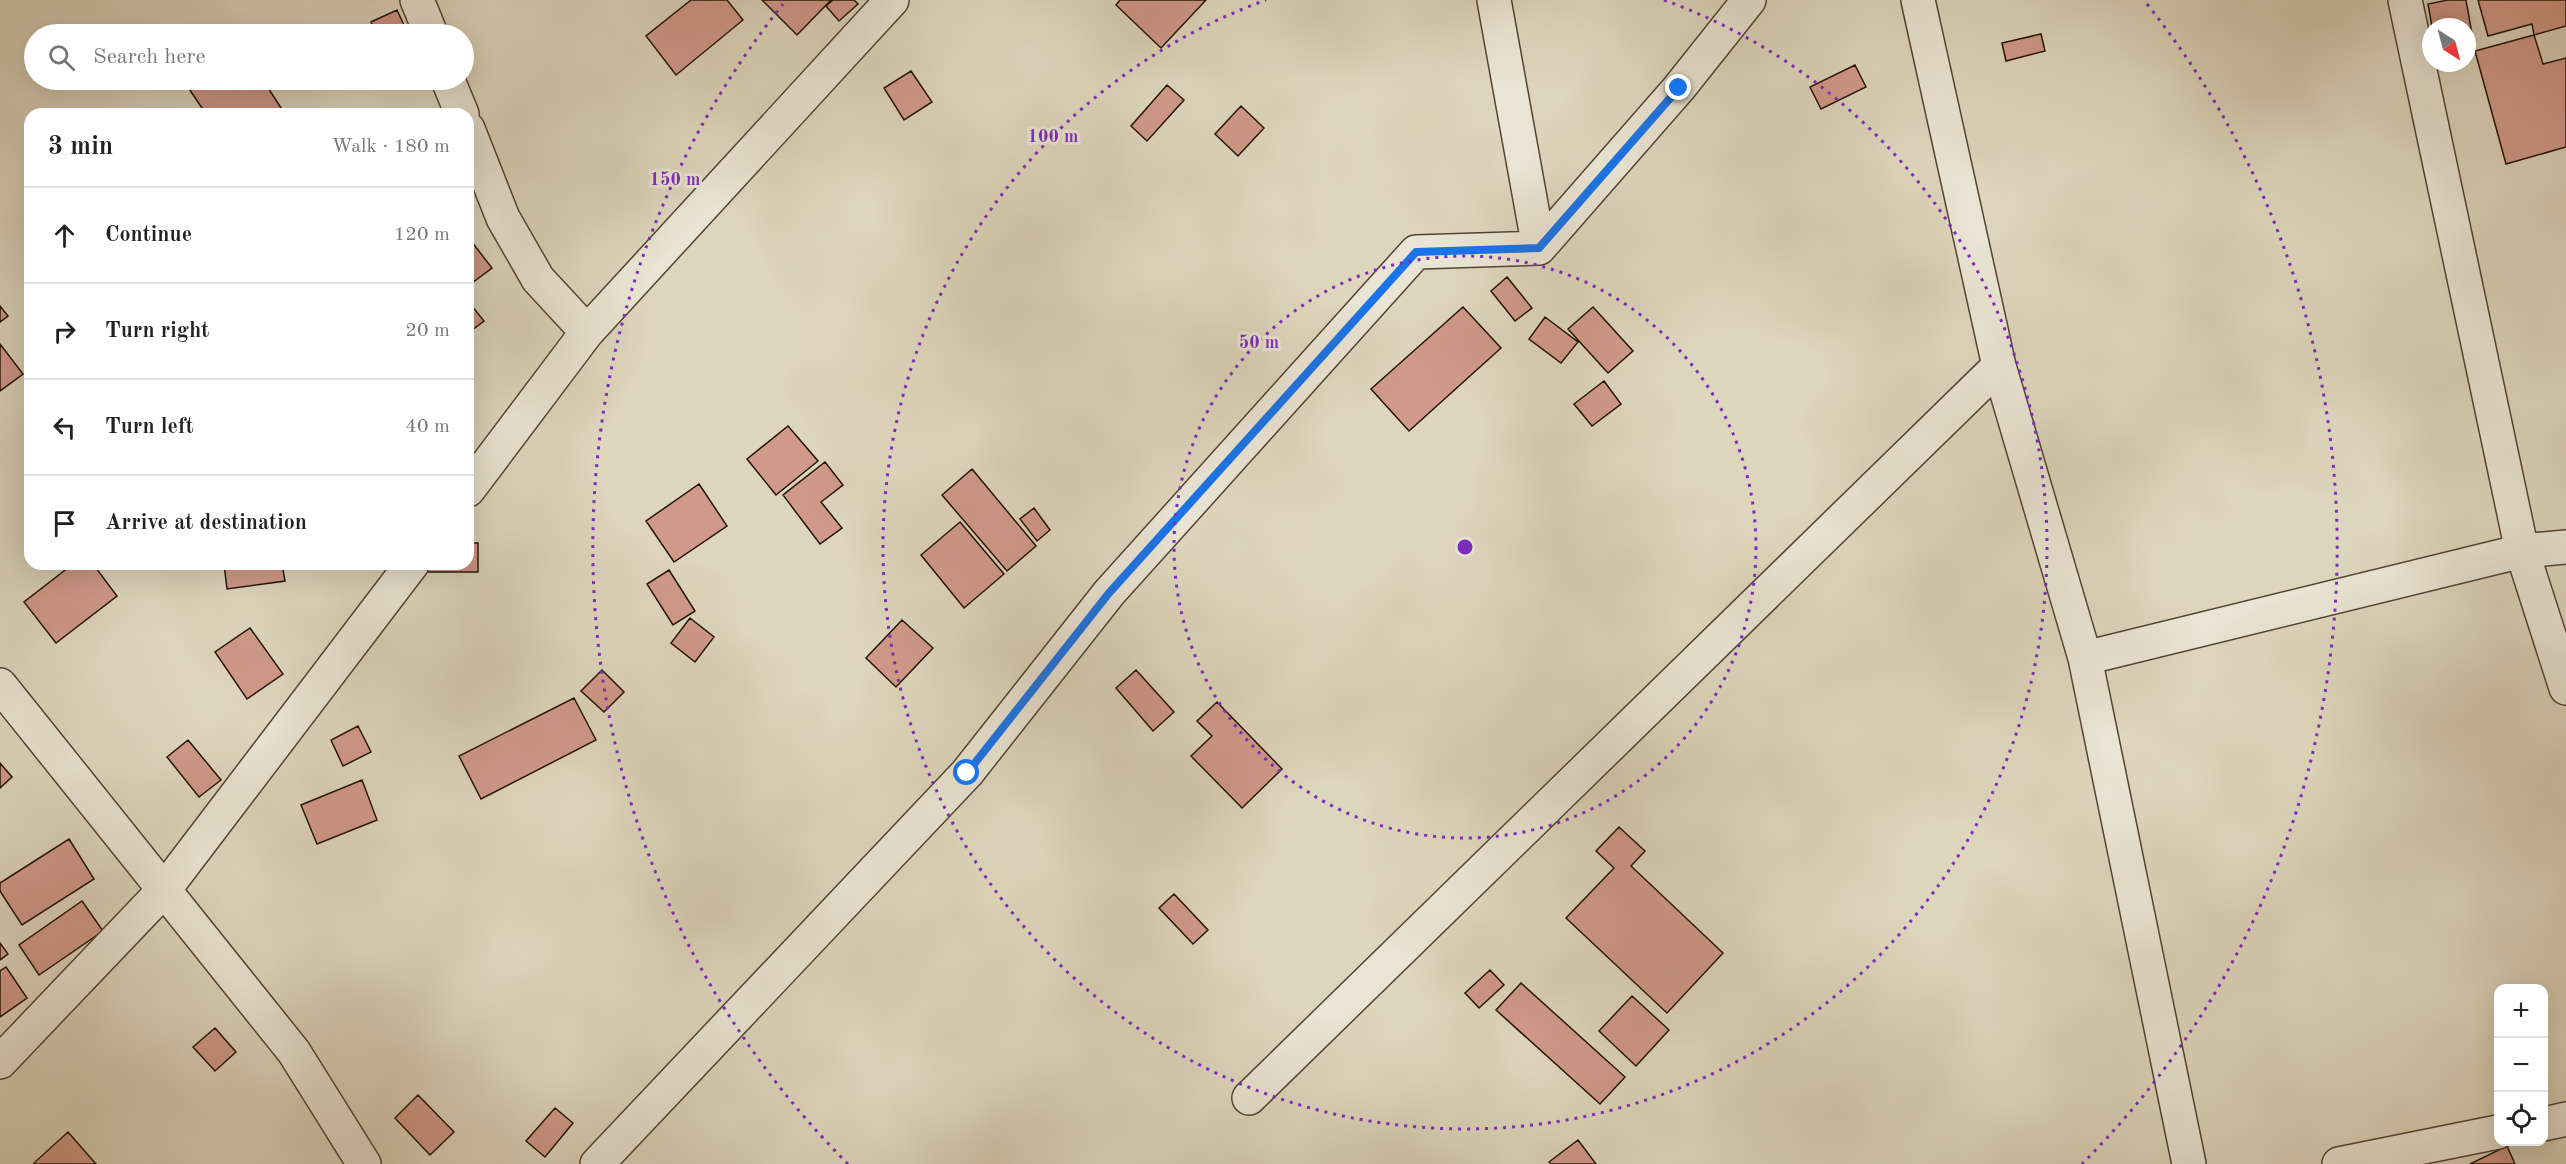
<!DOCTYPE html>
<meta charset="utf-8">
<style>
:root{--surface:#fff;--page:#f2f2f2;--text:#222;--muted:#767676;--line:#e0e0e0}
body{margin:0;font-family:"Old Standard TT",serif;background:var(--page);color:var(--text)}
.controls{position:absolute;right:18px;bottom:18px;display:grid;overflow:hidden;border-radius:12px;box-shadow:0 6px 24px #0002}
.controls button{width:54px;height:54px;display:grid;place-items:center;padding:0;border:0;border-bottom:2px solid var(--line);background:var(--surface);color:var(--text);font:30px sans-serif}
.compass{position:absolute;left:2422px;top:18px;width:54px;height:54px;border-radius:50%;background:var(--surface);box-shadow:0 6px 24px #0002;rotate:144deg}
.stop{position:absolute;width:18px;height:18px;margin:-14px;border:4px solid #1a73e8;border-radius:50%;background:#fff}
.stop.end{background:#1a73e8;border-color:#fff;box-shadow:0 2px 6px #0008}
.list{margin:0;padding:0;list-style:none}
h2{display:flex;justify-content:space-between;align-items:center;height:78px;margin:0;padding:0 24px;font-size:26px}
h2 small{font-size:20px;font-weight:400;color:var(--muted)}
.list li{display:grid;grid-template-columns:39px 1fr auto;gap:18px;align-items:center;box-sizing:border-box;height:96px;padding:0 24px;border-top:2px solid var(--line)}
.list b{display:block;font-size:22px;white-space:nowrap}
.list em{font-size:20px;font-style:normal;color:var(--muted)}
.icon{flex:none;width:33px;height:33px;fill:none;stroke:currentColor;stroke-width:2;stroke-linecap:round;stroke-linejoin:round}
.map{position:relative;flex:none;width:2566px;height:1164px;overflow:hidden}
.search{position:absolute;background:var(--surface);box-shadow:0 6px 24px #0002;left:24px;top:24px;width:450px;height:66px;display:flex;align-items:center;gap:15px;box-sizing:border-box;padding:0 21px;border-radius:33px;color:var(--muted);font-size:22px}
.panel{position:absolute;background:var(--surface);box-shadow:0 6px 24px #0002;left:24px;top:108px;width:450px;height:462px;border-radius:18px}
.map>svg:first-child{display:block}
.building{fill:#d09989;stroke:#231306;stroke-width:1.5}
.lines{fill:none;stroke-linecap:round;stroke-linejoin:round}
.street-casing{stroke:#524434;stroke-width:36}
.street{stroke:#e9e4d3;stroke-width:33}
.route{stroke:#1a73e8;stroke-width:8}
.ring{fill:none;stroke:#7b2cbf;stroke-width:3;stroke-dasharray:3 6}
.centre{fill:#7b2cbf;stroke:#e9e4d3;stroke-width:3}
.ring-label{font-size:18px;text-anchor:middle;font-weight:bold;fill:#7b2cbf;stroke:#e9e4d3;stroke-width:6;stroke-linejoin:round;paint-order:stroke}
</style>
<div class="map">
<svg width="2566" height="1164" viewBox="0 0 2566 1164">
<rect width="100%" height="100%" fill="#ddd5bc"/>
<filter id="stains"><feTurbulence type="fractalNoise" baseFrequency=".00333" numOctaves="4"/><feColorMatrix values="0 0 0 0 .2 0 0 0 0 .09 0 0 0 0 .02 0 0 0 .5 -.17"/></filter>
<radialGradient id="worn" r=".72"><stop offset=".6" stop-color="#630" stop-opacity="0"/><stop offset="1" stop-color="#630" stop-opacity=".3"/></radialGradient>
<!-- building -->
<path class="building" d="M691,0H727L743,20L676,75L646,36Z
M762,0H831L797,35Z
M833,0H854L858,4L839,21L826,6Z
M1120,0H1206L1161,48L1116,5Z
M2448,0H2466L2474,45L2467,46V27H2432L2428,4Z
M2478,0H2566V26L2534,35L2532,24L2488,36Z
M397,10L408,34H376L371,22Z
M2041,34L2045,51L2006,61L2002,43Z
M2534,35L2543,64L2566,58V147L2506,164L2475,51Z
M1855,65L1866,87L1821,109L1810,87Z
M911,71L932,102L904,120L884,88Z
M183,80H263L285,114H206Z
M1167,85L1184,100L1147,141L1131,126Z
M1241,106L1264,128L1238,156L1215,134Z
M468,237L492,268L468,286Z
M1507,277L1532,308L1515,321L1491,291Z
M468,301L484,321L468,333Z
M0,306L8,316L0,322Z
M1463,307L1501,348L1409,431L1371,389Z
M1593,307L1633,351L1608,373L1568,329Z
M1545,317L1578,342L1561,363L1529,339Z
M0,344L23,374L0,391Z
M1604,381L1621,404L1592,426L1574,404Z
M788,426L818,461L776,495L747,459Z
M825,462L843,485L821,502L842,528L820,544L783,495Z
M972,469L1036,546L1007,571L942,495Z
M699,484L727,526L674,562L646,521Z
M1034,508L1050,530L1037,541L1020,519Z
M960,522L1004,574L964,608L921,555Z
M468,543H478V572H404V564H468Z
M73,564H93L117,596L56,643L24,602Z
M224,564H282L285,581L227,589Z
M669,570L695,611L673,625L647,584Z
M690,618L714,637L695,662L671,643Z
M902,620L933,648L896,687L866,658Z
M250,628L283,674L247,699L215,652Z
M602,670L624,692L604,712L581,691Z
M1136,670L1174,712L1153,731L1116,688Z
M574,698L596,740L481,799L459,756Z
M1217,702L1282,769L1242,808L1191,756L1212,736L1197,721Z
M358,726L371,752L343,766L331,740Z
M188,740L221,780L199,797L167,757Z
M0,763L12,777L0,788Z
M362,780L377,820L317,844L301,805Z
M1619,827L1645,851L1631,866L1723,953L1667,1013L1566,918L1614,868L1596,851Z
M69,839L94,879L22,925L0,891V883Z
M1174,894L1208,930L1193,944L1159,908Z
M82,901L103,931L39,975L19,945Z
M0,943L8,954L0,960Z
M6,967L27,998L0,1017V971Z
M1490,970L1504,985L1479,1008L1465,993Z
M1521,983L1625,1077L1600,1104L1496,1010Z
M1632,996L1669,1030L1636,1066L1599,1031Z
M215,1028L236,1052L215,1071L193,1047Z
M418,1095L454,1132L430,1155L395,1118Z
M555,1108L573,1123L545,1157L526,1141Z
M68,1132L96,1164H34V1163Z
M1578,1140L1596,1164H1551L1549,1162Z
M2507,1146L2515,1164H2470Z"/>
<g class="lines">
<!-- street casing -->
<g class="street-casing">
<path id="street" d="M417,0L431,34
M1494,0L1539,248
M1918,0L1999,366L2085,658L2189,1164
M2405,0L2522,551L2566,688
M448,80L462,114
M468,129L503,218L538,279L587,332
M468,490L587,332L892,0
M2085,658L2522,551L2566,547
M0,685L294,1052L364,1164
M0,1062L164,890L412,564
M1249,1098L1999,366
M2544,1124L2566,1119
M597,1164L967,773L1109,593L1416,252L1539,248L1679,88L1749,0
M2339,1164L2498,1132"/>
</g>
<!-- street -->
<use href="#street" class="street"/>
</g>
<g class="lines">
<!-- route -->
<path class="route" d="M967,773L1109,593L1416,252L1539,248L1679,88"/>
</g>
<!-- distance rings -->
<g class="ring">
<circle cx="1465" cy="547" r="291"/>
<path d="M1664 0A582 582 0 1 1 1266 0"/>
<path d="M848 1164A872 872 0 0 1 783 4M2147 4A872 872 0 0 1 2082 1164"/>
</g>
<circle cx="1465" cy="547" r="9" class="centre"/>
<g class="ring-label">
<text x="1053" y="142">100 m</text>
<text x="675" y="185">150 m</text>
<text x="1259" y="348">50 m</text>
</g>
<rect width="100%" height="100%" filter="url(#stains)"/>
<rect width="100%" height="100%" fill="url(#worn)"/>
</svg>
<div class="controls">
<button>+</button>
<button>−</button>
<button><svg class="icon" aria-label="locate" viewBox="0 0 24 24"><circle cx="12" cy="12" r="6"/><path d="M12 2v4M12 18v4M2 12h4M18 12h4"/></svg></button>
</div>
<svg class="compass" viewBox="-18 -18 36 36"><path d="M0-13l5 13h-10z" fill="#e53935"/><path d="M0 13l5-13h-10z" fill="#767676"/></svg>
<div class="stop" style="left:967px;top:773px"></div>
<div class="stop end" style="left:1679px;top:88px"></div>
<div class="search"><svg class="icon" aria-label="search" viewBox="0 0 24 24"><circle cx="10" cy="10" r="6"/><path d="M15 15l6 6"/></svg>Search here</div>
<section class="panel">
<h2>3 min<small>Walk · 180 m</small></h2>
<ul class="list">
<li><svg class="icon" aria-label="ahead" viewBox="0 0 24 24"><path d="M12 20V5M6 11l6-6 6 6"/></svg><div><b>Continue</b></div><em>120 m</em></li>
<li><svg class="icon" aria-label="right" viewBox="0 0 24 24"><path d="M7 20v-9h11M14 6l5 5-5 5"/></svg><div><b>Turn right</b></div><em>20 m</em></li>
<li><svg class="icon" aria-label="left" viewBox="0 0 24 24"><path d="M17 20v-9H6M10 6l-5 5 5 5"/></svg><div><b>Turn left</b></div><em>40 m</em></li>
<li><svg class="icon" aria-label="arrive" viewBox="0 0 24 24"><path d="M6 21V4h12l-3 4 3 4H6"/></svg><div><b>Arrive at destination</b></div></li>
</ul>
</section>
</div>
